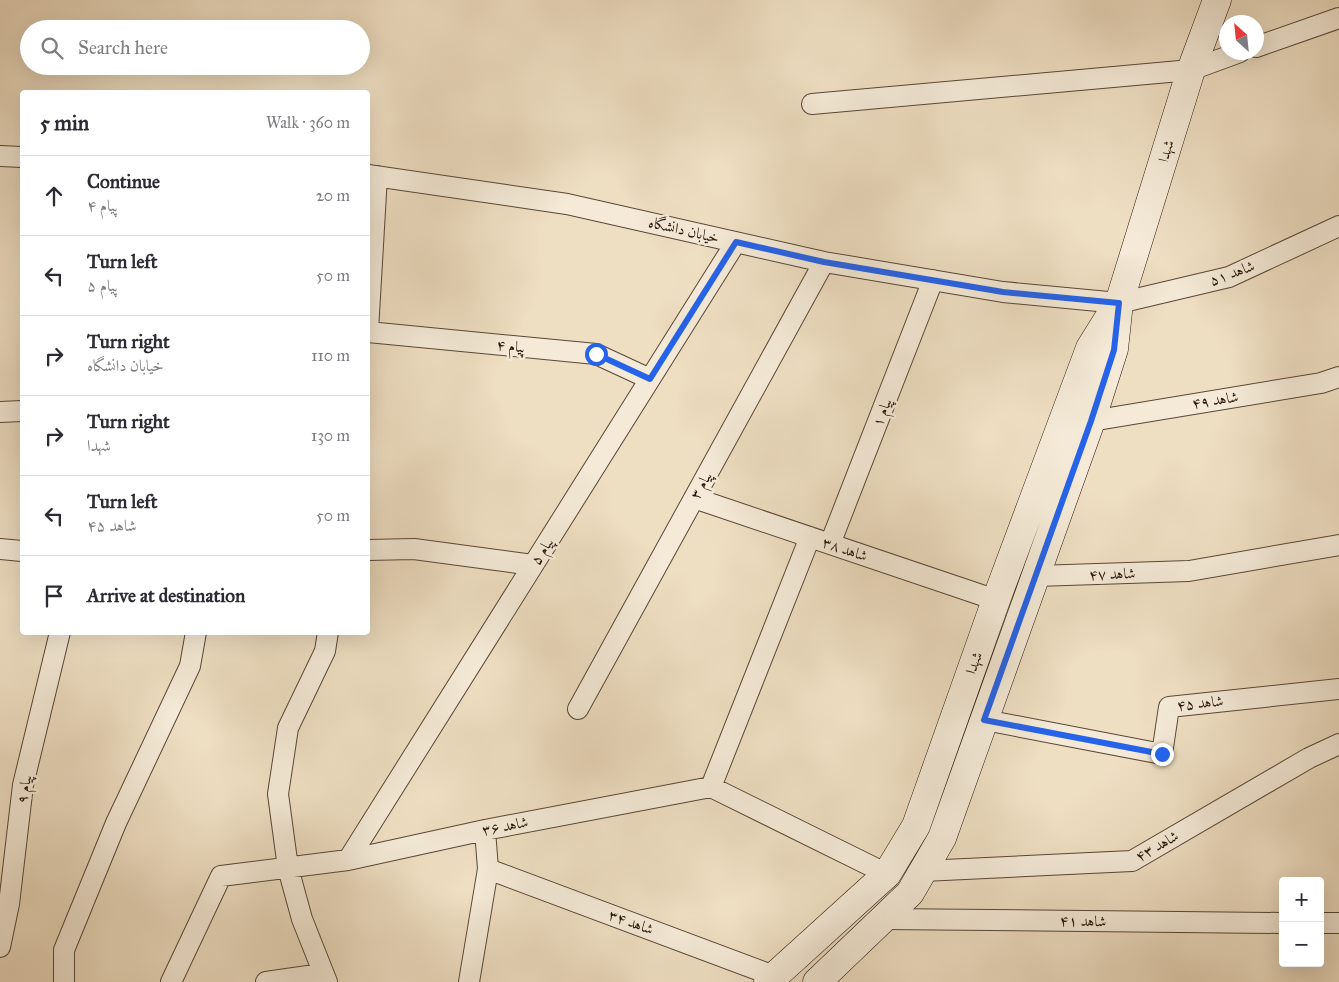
<!DOCTYPE html>
<meta charset="utf-8">
<style>
:root{--surface:#fff;--page:#f7f7f7;--text:#2b2b33;--muted:#7c7c81;--line:#e1e1e2}
body{margin:0;font-family:"IM FELL Great Primer",Amiri,serif;background:var(--page);color:var(--text)}
.controls{position:absolute;right:15px;bottom:15px;display:grid;overflow:hidden;border-radius:5px;box-shadow:0 5px 20px #0002}
.controls button{width:45px;height:45px;display:grid;place-items:center;padding:0;border:0;border-bottom:1px solid var(--line);background:var(--surface);color:var(--text);font:25px sans-serif}
.compass{position:absolute;left:1219px;top:15px;width:45px;height:45px;border-radius:50%;background:var(--surface);box-shadow:0 5px 20px #0002;rotate:333deg}
.stop{position:absolute;width:15px;height:15px;margin:-11px;border:4px solid #2563eb;border-radius:50%;background:#fff}
.stop.end{background:#2563eb;border-color:#fff;box-shadow:0 1px 5px #0008}
.list{margin:0;padding:0;list-style:none}
h2{display:flex;justify-content:space-between;align-items:center;height:65px;margin:0;padding:0 20px;font-size:21px}
h2 small{font-size:16px;font-weight:400;color:var(--muted)}
.list li{display:grid;grid-template-columns:32px 1fr auto;gap:15px;align-items:center;box-sizing:border-box;height:80px;padding:0 20px;border-top:1px solid var(--line)}
.list b{display:block;font-size:19px;white-space:nowrap}
.list p{margin:0;font-size:16px;white-space:nowrap;color:var(--muted)}
.list em{font-size:16px;font-style:normal;color:var(--muted)}
.icon{flex:none;width:28px;height:28px;fill:none;stroke:currentColor;stroke-width:2;stroke-linecap:round;stroke-linejoin:round}
.map{position:relative;flex:none;width:1339px;height:982px;overflow:hidden}
.search{position:absolute;background:var(--surface);box-shadow:0 5px 20px #0002;left:20px;top:20px;width:350px;height:55px;display:flex;align-items:center;gap:12px;box-sizing:border-box;padding:0 18px;border-radius:28px;color:var(--muted);font-size:19px}
.panel{position:absolute;background:var(--surface);box-shadow:0 5px 20px #0002;left:20px;top:90px;width:350px;height:545px;border-radius:5px}
.map>svg:first-child{display:block}
.lines{fill:none;stroke-linecap:round;stroke-linejoin:round}
.street-casing{stroke:#584737;stroke-width:22}
.secondary-casing{stroke:#261509;stroke-width:29}
.street{stroke:#f4ead7;stroke-width:20}
.secondary{stroke:#f4ead7;stroke-width:28}
.route{stroke:#2563eb;stroke-width:6}
.labels{text-anchor:middle;stroke-width:5;stroke-linejoin:round;paint-order:stroke}
.street-label{font-size:15px;fill:#261509;stroke:#f4ead7}
</style>
<div class="map">
<svg width="1339" height="982" viewBox="0 0 1339 982">
<rect width="100%" height="100%" fill="#eedec2"/>
<filter id="stains"><feTurbulence type="fractalNoise" baseFrequency=".004" numOctaves="4"/><feColorMatrix values="0 0 0 0 .2 0 0 0 0 .09 0 0 0 0 .02 0 0 0 .5 -.17"/></filter>
<radialGradient id="worn" r=".72"><stop offset=".6" stop-color="#630" stop-opacity="0"/><stop offset="1" stop-color="#630" stop-opacity=".3"/></radialGradient>
<g class="lines">
<!-- street casing -->
<g class="street-casing">
<path id="street" d="M1256,47L1339,18
M812,104L1191,70L1240,52
M0,156L22,157
M368,175L567,204L824,262L1003,292L1119,303L1229,277L1339,226
M368,331L377,176
M368,332L596,354L650,379
M0,412L22,411
M1091,421L1321,383L1339,377
M694,498L996,600
M830,544L933,280
M0,549L22,551
M368,550L414,549L533,565
M1036,576L1189,571L1339,545
M578,709L824,262
M985,720L1162,754L1169,707L1339,689
M711,787L810,537
M348,860L736,242
M488,869L774,976
M923,871L1132,861L1309,758L1339,744
M883,919L1283,923
M1320,923H1339
M0,947L9,904L23,785L60,632
M64,982V950L116,823L190,666L196,632
M171,982L221,876L348,860L485,830L711,787L887,874
M266,982L322,974
M327,982L302,919L288,868L278,794L288,728L325,651L328,632
M469,982L488,869L485,830"/>
</g>
<!-- secondary casing -->
<g class="secondary-casing">
<path id="secondary" d="M768,982L887,874L916,826L996,600L1090,348L1115,308
M817,982L910,893L942,838L1091,421L1114,349L1119,303L1191,70L1217,0"/>
</g>
<!-- street -->
<use href="#street" class="street"/>
<!-- secondary -->
<use href="#secondary" class="secondary"/>
</g>
<g class="lines">
<!-- route -->
<path class="route" d="M596,354L650,379L736,242L824,262L1003,292L1119,303L1114,350L1091,421L984,720L1162,754"/>
</g>
<g class="labels">
<!-- street labels -->
<g class="street-label">
<text transform="translate(1166 151) rotate(-73)" y="5">شهدا</text>
<text transform="translate(684 230) rotate(13)" y="5">خیابان دانشگاه</text>
<text transform="translate(1232 273) rotate(-20)" y="5">شاهد ۵۱</text>
<text transform="translate(511 346) rotate(6)" y="5">پیام ۴</text>
<text transform="translate(1215 400) rotate(-9)" y="5">شاهد ۴۹</text>
<text transform="translate(882 412) rotate(-69)" y="5">پیام ۱</text>
<text transform="translate(701 485) rotate(-61)" y="5">پیام ۳</text>
<text transform="translate(845 549) rotate(19)" y="5">شاهد ۳۸</text>
<text transform="translate(542 551) rotate(-58)" y="5">پیام ۵</text>
<text transform="translate(1112 574) rotate(-2)" y="5">شاهد ۴۷</text>
<text transform="translate(974 663) rotate(-70)" y="5">شهدا</text>
<text transform="translate(1200 703) rotate(-6)" y="5">شاهد ۴۵</text>
<text transform="translate(24 789) rotate(-80)" y="5">پیام ۹</text>
<text transform="translate(505 826) rotate(-11)" y="5">شاهد ۳۶</text>
<text transform="translate(1157 846) rotate(-30)" y="5">شاهد ۴۳</text>
<text transform="translate(1083 921) rotate(1)" y="5">شاهد ۴۱</text>
<text transform="translate(631 922) rotate(20)" y="5">شاهد ۳۴</text>
</g>
</g>
<rect width="100%" height="100%" filter="url(#stains)"/>
<rect width="100%" height="100%" fill="url(#worn)"/>
</svg>
<div class="controls">
<button>+</button>
<button>−</button>
</div>
<svg class="compass" viewBox="-18 -18 36 36"><path d="M0-13l5 13h-10z" fill="#e53935"/><path d="M0 13l5-13h-10z" fill="#7c7c81"/></svg>
<div class="stop" style="left:596px;top:354px"></div>
<div class="stop end" style="left:1162px;top:754px"></div>
<div class="search"><svg class="icon" aria-label="search" viewBox="0 0 24 24"><circle cx="10" cy="10" r="6"/><path d="M15 15l6 6"/></svg>Search here</div>
<section class="panel">
<h2>5 min<small>Walk · 360 m</small></h2>
<ul class="list">
<li><svg class="icon" aria-label="ahead" viewBox="0 0 24 24"><path d="M12 20V5M6 11l6-6 6 6"/></svg><div><b>Continue</b><p>پیام ۴</p></div><em>20 m</em></li>
<li><svg class="icon" aria-label="left" viewBox="0 0 24 24"><path d="M17 20v-9H6M10 6l-5 5 5 5"/></svg><div><b>Turn left</b><p>پیام ۵</p></div><em>50 m</em></li>
<li><svg class="icon" aria-label="right" viewBox="0 0 24 24"><path d="M7 20v-9h11M14 6l5 5-5 5"/></svg><div><b>Turn right</b><p>خیابان دانشگاه</p></div><em>110 m</em></li>
<li><svg class="icon" aria-label="right" viewBox="0 0 24 24"><path d="M7 20v-9h11M14 6l5 5-5 5"/></svg><div><b>Turn right</b><p>شهدا</p></div><em>130 m</em></li>
<li><svg class="icon" aria-label="left" viewBox="0 0 24 24"><path d="M17 20v-9H6M10 6l-5 5 5 5"/></svg><div><b>Turn left</b><p>شاهد ۴۵</p></div><em>50 m</em></li>
<li><svg class="icon" aria-label="arrive" viewBox="0 0 24 24"><path d="M6 21V4h12l-3 4 3 4H6"/></svg><div><b>Arrive at destination</b></div></li>
</ul>
</section>
</div>
